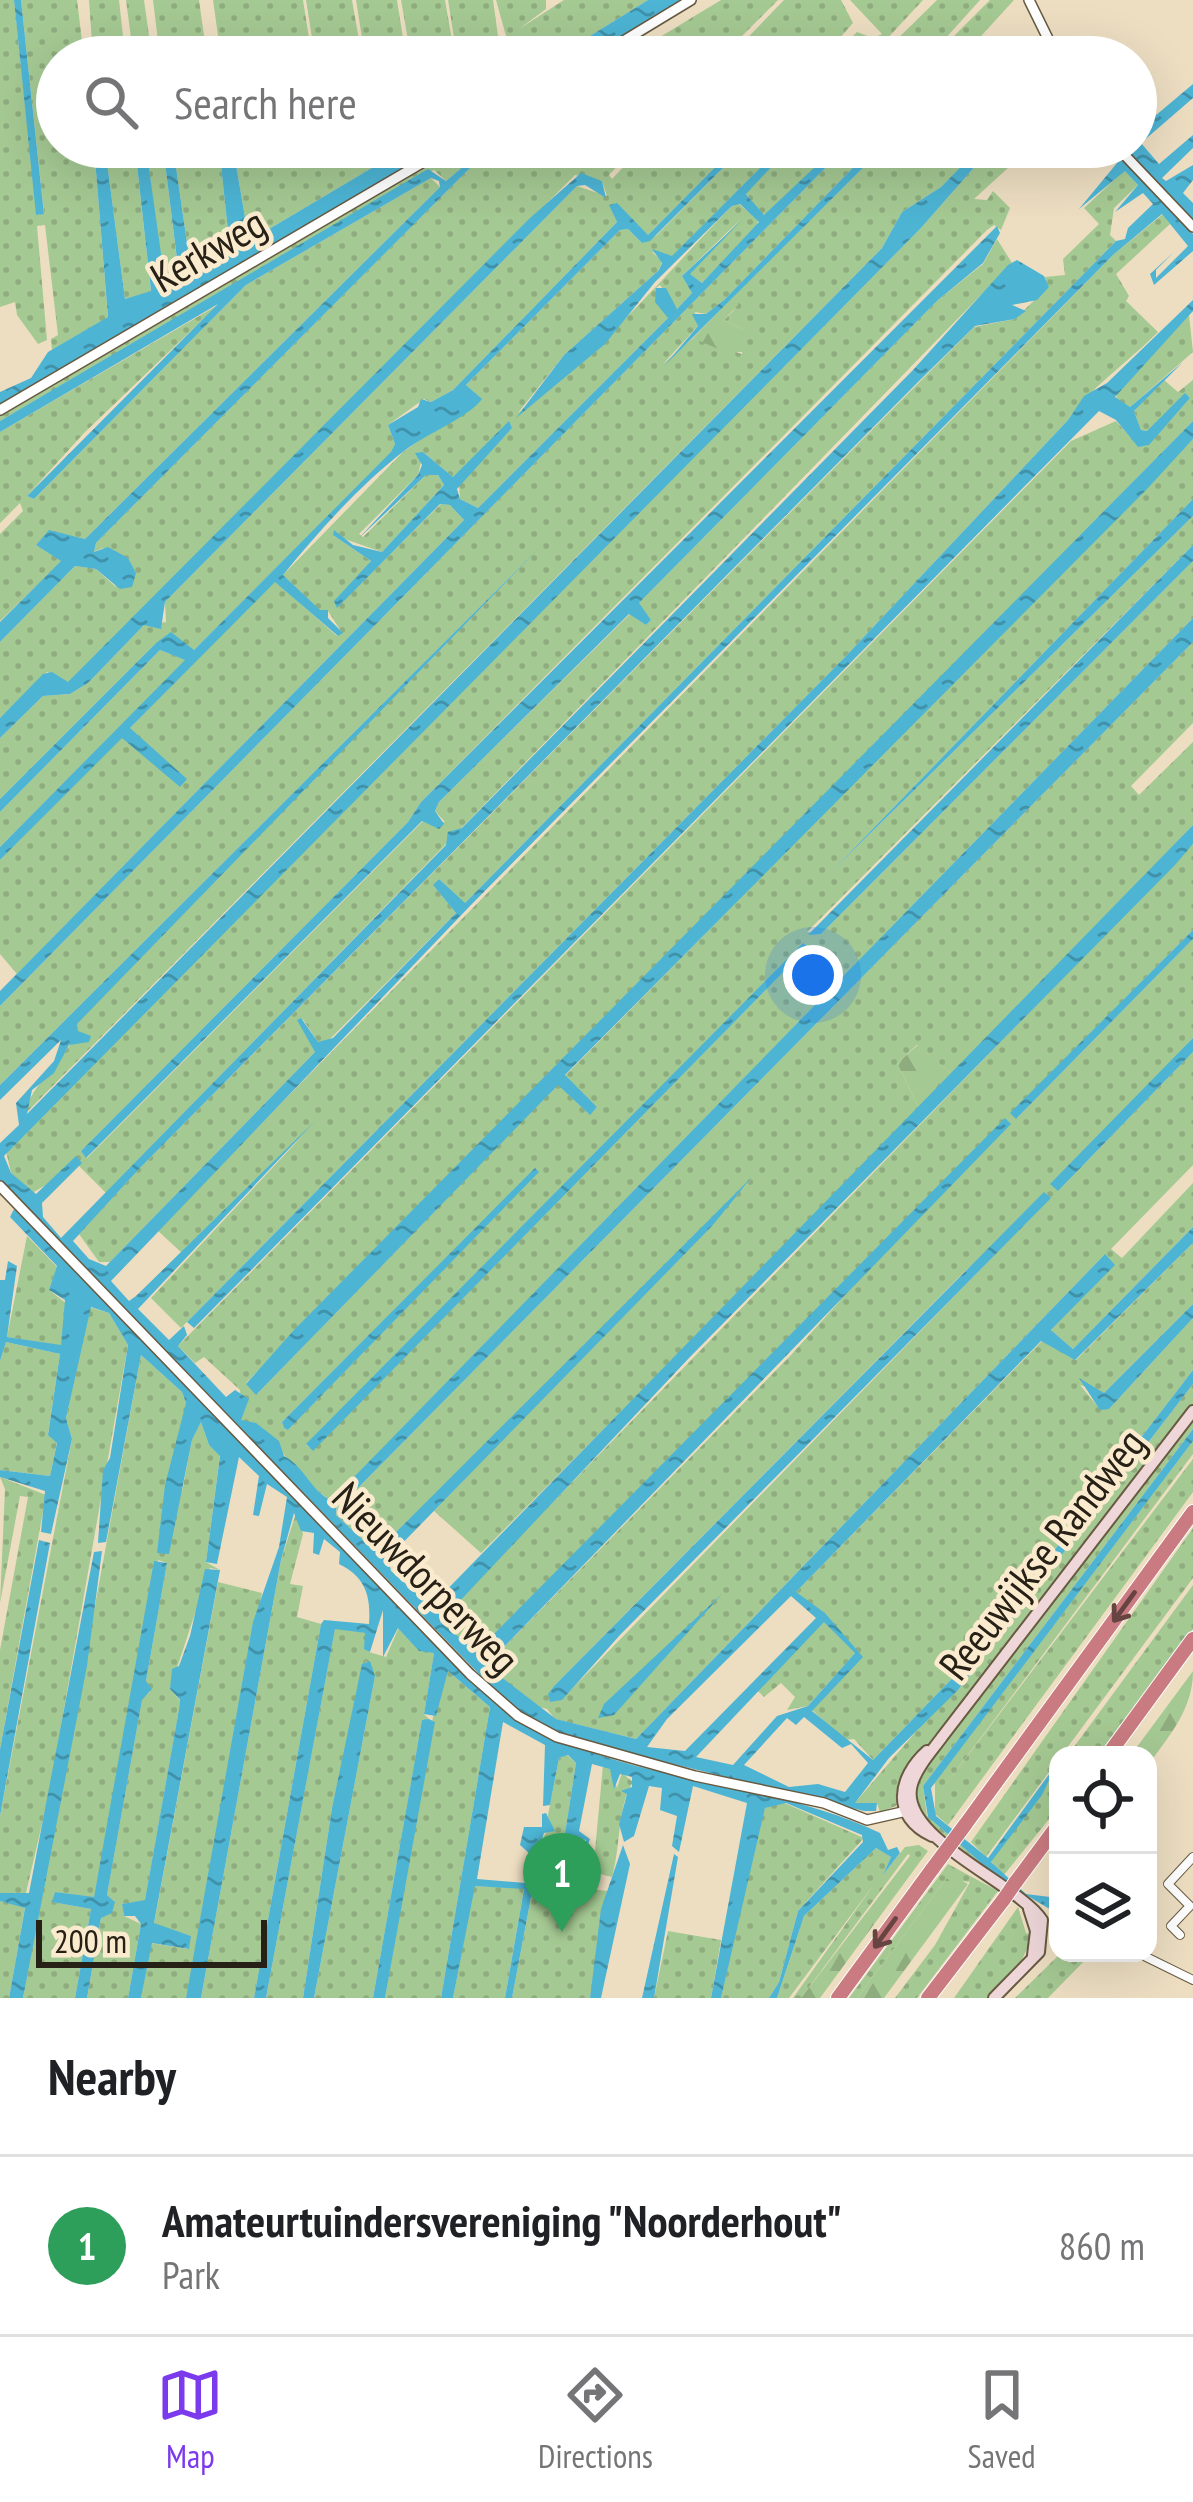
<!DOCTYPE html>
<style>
:root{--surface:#fff;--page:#f6f6f6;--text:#202124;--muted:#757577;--line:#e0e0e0;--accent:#7c3aed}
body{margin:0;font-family:"PT Sans Narrow",sans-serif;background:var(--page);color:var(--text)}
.controls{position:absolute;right:36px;bottom:36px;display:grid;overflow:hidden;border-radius:24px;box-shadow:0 12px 48px #0002}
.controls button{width:108px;height:108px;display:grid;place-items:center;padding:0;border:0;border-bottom:3px solid var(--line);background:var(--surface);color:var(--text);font:60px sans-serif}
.scale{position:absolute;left:36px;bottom:30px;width:231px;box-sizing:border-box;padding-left:12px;border:6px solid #262016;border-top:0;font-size:33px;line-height:42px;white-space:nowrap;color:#262016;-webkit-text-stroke:9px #faebce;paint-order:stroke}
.you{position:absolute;left:813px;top:975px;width:42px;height:42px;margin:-30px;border:9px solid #fff;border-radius:50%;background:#1a73e8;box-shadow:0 0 0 18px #1a73e833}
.badge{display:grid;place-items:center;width:78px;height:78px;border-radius:50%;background:var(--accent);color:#fff;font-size:39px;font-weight:700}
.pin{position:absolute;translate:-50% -99px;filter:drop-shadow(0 3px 6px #0008)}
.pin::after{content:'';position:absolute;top:63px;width:42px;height:36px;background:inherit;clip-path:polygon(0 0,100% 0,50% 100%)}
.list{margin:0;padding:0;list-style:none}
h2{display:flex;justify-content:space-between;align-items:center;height:156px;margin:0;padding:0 48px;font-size:51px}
h2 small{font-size:39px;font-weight:400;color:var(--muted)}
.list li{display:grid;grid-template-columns:78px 1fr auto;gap:36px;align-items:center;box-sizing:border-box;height:180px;padding:0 48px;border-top:3px solid var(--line)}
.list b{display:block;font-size:45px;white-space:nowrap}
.list p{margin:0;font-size:39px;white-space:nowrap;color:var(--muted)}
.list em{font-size:39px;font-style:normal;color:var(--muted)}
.icon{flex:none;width:66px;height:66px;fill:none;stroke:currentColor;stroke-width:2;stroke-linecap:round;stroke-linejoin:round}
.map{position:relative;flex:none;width:1193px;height:1998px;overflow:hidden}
.search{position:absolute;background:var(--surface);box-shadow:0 12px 48px #0002;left:36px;right:36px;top:36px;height:132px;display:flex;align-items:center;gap:30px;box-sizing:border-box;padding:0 42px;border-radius:66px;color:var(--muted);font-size:45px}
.sheet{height:336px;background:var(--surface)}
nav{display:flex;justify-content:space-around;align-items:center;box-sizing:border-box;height:168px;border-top:3px solid var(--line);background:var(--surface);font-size:33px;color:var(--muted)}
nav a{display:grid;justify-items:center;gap:6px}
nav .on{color:var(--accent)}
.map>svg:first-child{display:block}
.grass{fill:url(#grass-dots);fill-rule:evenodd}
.forest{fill:url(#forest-firs)}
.water{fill:url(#water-ripples);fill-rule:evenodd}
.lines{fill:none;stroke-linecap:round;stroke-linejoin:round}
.minor-casing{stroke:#675a41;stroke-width:10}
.tertiary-casing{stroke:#675a41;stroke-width:12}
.secondary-casing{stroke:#675a41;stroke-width:14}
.motorway-casing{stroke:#fff;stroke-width:16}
.minor{stroke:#fff;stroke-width:8}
.tertiary{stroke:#fff;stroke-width:9}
.secondary{stroke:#efd7d9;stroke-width:10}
.motorway{stroke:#c97b81;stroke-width:14}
.motorway-bridge-casing{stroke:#fff;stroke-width:16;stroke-linecap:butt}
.motorway-bridge{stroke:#c97b81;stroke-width:14}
.oneway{stroke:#674441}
.labels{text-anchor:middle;stroke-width:9;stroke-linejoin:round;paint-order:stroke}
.street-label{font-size:42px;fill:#262016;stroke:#faebce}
</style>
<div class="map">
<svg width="1193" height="1998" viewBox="0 0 1193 1998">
<defs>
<pattern id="grass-dots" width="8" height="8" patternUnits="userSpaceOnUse" patternTransform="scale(3)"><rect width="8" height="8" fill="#a5c993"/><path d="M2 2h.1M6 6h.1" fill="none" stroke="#8eac7e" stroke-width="1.8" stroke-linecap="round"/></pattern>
<pattern id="forest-firs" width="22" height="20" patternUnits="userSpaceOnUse" patternTransform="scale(3)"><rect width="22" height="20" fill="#a5c993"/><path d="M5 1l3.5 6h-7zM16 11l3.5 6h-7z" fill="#8eac7e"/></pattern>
<pattern id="water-ripples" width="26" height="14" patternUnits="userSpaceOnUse" patternTransform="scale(3)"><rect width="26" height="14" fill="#4db4d4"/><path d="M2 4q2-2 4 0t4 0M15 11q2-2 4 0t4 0" fill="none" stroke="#4092ab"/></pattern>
</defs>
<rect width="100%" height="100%" fill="#eddec2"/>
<!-- grass -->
<path class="grass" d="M0,0H14L37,215L44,213L21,0H77L84,57H57V147H94L108,318L52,350L51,339L58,335L45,225L37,226L47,340L38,344L17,315L15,302L0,307Z
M89,0H119L124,45L132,46L126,0H144L150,43L158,41L153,0H199L207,57H161L158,47L151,49L152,57H133L132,52L93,57Z
M213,0H303L312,57H221Z
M306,0H352L362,57H315Z
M356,0H397L406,57H365Z
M401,0H445L455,57H411Z
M448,0H493L498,36H506L496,0H546V9L519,29L564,0H648L556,57H457Z
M721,0H778L721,57H627Z
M784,0H841L853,23L823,57H729Z
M850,0H923L870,57H832L857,32L873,38L882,34Z
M937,0H980L944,40L947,43L990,0H1014L962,57H934L941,50L938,45L926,57H879Z
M105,147H135L151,292L125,299Z
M146,147H163L179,276L164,283Z
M173,147H219L230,249L191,270Z
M233,147H279L283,167L312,152L284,164L281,147H407L249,241Z
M443,147H486L446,181L434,170L0,421V404Z
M491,147H635L609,175L612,179L642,147H735L648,235L610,205L617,222L453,390L431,402L424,399L388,425L395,444L392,452L194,650L156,643L0,799V738L43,696L70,694L88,683L144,625L166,622L165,602L577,186L607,196L602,181L575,175L68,683L47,672L0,718V642L75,566L96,569L116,587L103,548L94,552L96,543Z
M744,147H781L672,257L652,252L662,261L659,270L564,355L518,413C602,352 660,280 732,206L739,204L758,220L757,227L702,283L689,274L740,220L682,276L692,293L677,309L660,285L656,288L668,318L478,508L460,499L459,484L512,428L453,477L423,452L418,475L359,534L363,537L426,475H438L444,485L382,552L333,535L371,561L337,607L441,504L450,505L464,520L17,974L0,954V860L122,737L180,786L130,728L275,581L337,636L342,633L328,611H320L283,575L403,452L451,418L475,393L466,385L620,230L628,229L642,243L657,235Z
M790,147H836L768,215L761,214L746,193Z
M846,147H873L724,300L706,314L695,312L698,326L663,364L693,338L742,354L743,329L724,320L734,310L737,293L884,147H980L941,187L902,212L882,248L24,1115C29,1090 57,1065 72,1042L80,1040L76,1024L527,560L0,1085V1006Z
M991,148L1009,167L974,199L987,200L993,191L1010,208L1001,230L994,225L987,230L421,802L408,822L81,1151L87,1158L423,821L445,822L435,811L439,802L630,614L646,625L651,620L638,604L938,300L983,264L997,239L1012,263L106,1193L79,1166L32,1193L11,1173L6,1151L921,228Z
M1125,170L1138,185L1114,208L1110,235L1116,241L464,904L439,879L434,886L456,913L326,1043L318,1042L302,1018L315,1052L110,1262H99L79,1234L140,1168L974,327L1015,319L1048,287L1045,277L1065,275L1063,259L1099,224L1084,208Z
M431,178L440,187L85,539L49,531L36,545L62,561L0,621V534L23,511L20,503L0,523V432L218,305L84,433L27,496L34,499L246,285Z
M1163,214L1170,224L1116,274L1129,296L1126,301L1158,332C1132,359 1086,391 1068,420L845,657L181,1328L151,1298L303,1135L183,1254L157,1230L1113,255Z
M1189,315L1193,352L1130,407L1117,400L1116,392Z
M1164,380L1178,392L1193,380V421L246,1383L257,1394L558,1084L589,1114L597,1107L565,1076L1193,439V499L830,873L1193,516V545L807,932L821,934L1193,561V618L342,1490L349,1497L1193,642V723L1131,786L1139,795L1193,742V825L953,1075L917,1045L897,1063L920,1110L481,1553L434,1511L753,1178L376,1552L336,1515L338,1504C298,1485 280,1435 241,1420L240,1390L204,1357L195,1363L178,1346L1071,441L1116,421L1138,446L1148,445L1190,398L1185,394L1148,431L1141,430L1134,411ZM804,944L807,948L313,1450L306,1445ZM535,1169L538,1172L288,1430L284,1428L282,1422Z
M160,650L186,660L0,847V812Z
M1193,844V930L1011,1113L1017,1118L1193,939V1038L1058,1191L1193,1052V1165L1111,1249L1122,1258L1193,1183V1227L1073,1349L1051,1330L1114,1265L1104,1255L636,1739L555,1719L547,1709L530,1705L440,1623L447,1611ZM1005,1119L790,1356L504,1647L498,1650L488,1642ZM1050,1198L562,1699L550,1702L555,1685L965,1271Z
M27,1236L57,1267L49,1290L67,1304L61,1346L7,1337Z
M1193,1243V1304L1104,1393L1080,1385L1100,1409H1109L1193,1318V1370L970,1660L873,1760L854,1739L845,1740L812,1710L862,1657L856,1652L808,1706L787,1710L795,1697L781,1683L764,1697L756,1689L824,1621L852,1647L825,1613L795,1593L1042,1341L1076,1360Z
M89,1307L109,1313L128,1345L49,1794L25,1897L0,1893V1816L72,1439L66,1418Z
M6,1342L60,1354L48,1434L57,1442L50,1476L0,1470V1361Z
M141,1355L182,1392L186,1403L182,1492L192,1440L201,1422L209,1445L220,1455L206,1562L220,1570L210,1568L170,1689L180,1701L179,1709L145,1901L122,1904L124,1916L141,1924L128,1998H87L101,1918L114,1901L107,1895L142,1699L150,1692L146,1681L167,1563L158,1560L94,1898L55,1892L53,1902L91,1909L75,1998H23Z
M1193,1384V1403L941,1731L905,1770L896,1806L880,1812L877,1803L854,1804L948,1694L958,1690Z
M1193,1418V1429L923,1786L927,1816L1001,1880L925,1819L914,1795L921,1773Z
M1193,1441V1454L941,1791L1193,1459V1492L948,1825L935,1814V1782Z
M0,1477L46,1495L0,1749V1650L28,1497L20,1496L0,1603L5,1489Z
M296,1513L303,1534L290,1584L303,1586L297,1617L321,1624L254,1998H201L281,1560Z
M1193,1528V1578L986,1857L971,1842Z
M218,1582L262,1593L198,1945L186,1998H141L151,1943L188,1949L191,1936L154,1924Z
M1193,1585V1629L1098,1755H1068Z
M399,1627L434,1653L424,1714L429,1719L422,1721L373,1998H314L375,1676L366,1661L332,1808L303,1998H266L335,1628L366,1633L369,1652L386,1657Z
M448,1671L490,1707L441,1998H385L433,1717Z
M567,1755L576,1763L559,1872L570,1887L608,1891L590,1998H512L542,1839L551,1826L548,1815L559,1758Z
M603,1765L611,1769L617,1788L622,1773L633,1782C617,1806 621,1846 612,1877L593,1872Z
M1058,1769V1808L1003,1876L991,1861Z
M782,1802L864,1838L798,1911L779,1982L769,1998H721L758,1826L765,1808Z
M919,1845L928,1851L919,1863L908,1854L801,1998H793L875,1883L789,1998H777L804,1916L876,1848L891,1857L883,1875L905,1847Z
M948,1864L998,1891L917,1998H895L935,1945L970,1882L946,1879L857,1998H849Z
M474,1886L524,1888L505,1998H453Z
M0,1901L25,1907L9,1998H0Z
M1018,1907L1026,1933L1033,1935L1021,1962L988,1998H954Z
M668,1931L721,1940L711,1998H654Z
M1061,1953H1092L1048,1998H1015Z"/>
<!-- forest -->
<path class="forest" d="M737,293L738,305L724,320L743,329L750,352H725L693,338Z
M918,1045L953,1075L920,1110L897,1063Z
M1193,1671C1193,1709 1170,1735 1148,1765V1755H1131Z
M913,1852L919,1863L820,1998H801Z
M957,1878L968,1884L884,1998H857L946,1879Z"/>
<!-- water -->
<path class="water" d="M14,0H21L44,214L36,215Z
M648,0H684L591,57H556Z
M1193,84V98L1141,143L1159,164L1193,135V148L1162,178L1166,181L1193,165V180L1183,193L1193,203V219L1123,147H1136V132Z
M94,147H105L125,299L151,291L135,147H146L165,282L179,275L163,147H173L191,270L230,249L219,147H233L249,241L407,147H443L0,404V392L31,378L48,352L108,317Z
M486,147H491L96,543L94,552L108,547L128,558L136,573L132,587L120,589L96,569L75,566L0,642V622L61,561L36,545L49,530L85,539L440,187L439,181L431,178L246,285L34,499L27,496L218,304L0,432V421L428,169L446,181Z
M735,147H744L650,241L642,243L628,229L620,230L466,385L482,399C468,418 427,433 404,451C360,485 318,532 283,575L320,610H328V618L343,633L338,636L275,582L130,728L187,779L180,787L122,738L0,860V847L185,660L160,650L0,812V799L156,643L171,632L194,650L391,452L395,444L388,425L418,407L421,399L431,402L453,390L617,222L609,205L617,203L648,235Z
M781,147H790L746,194L764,215L836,147H846L0,1006V991L464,520L450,505L440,504L337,608L334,601L371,561L333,535L334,530L353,545L382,552L444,485L438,475H426L359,538L418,475L422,465L415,453L423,452L453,477L509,421L512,428L457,489L460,499L478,508L668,318L655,302L656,288H666L677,309L692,293L682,276L742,220L690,274L702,283L759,222L740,204L732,206L655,282L605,344L516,418L564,355L659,270L662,263L652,249L672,256Z
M873,147H884L664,366L698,326L692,314H706L724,300Z
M980,147H992L921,228L4,1156L11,1173L36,1194L76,1156L82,1163L42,1203L43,1217L61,1238L446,845L448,832L462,828L526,763L913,370L1008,265L1017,260L1044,276L1049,287L1037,300L1012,305L1026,311L1015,319L975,326L919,381L140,1168L73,1241L89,1259L106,1266L315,1052L297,1020L301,1018L318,1042L333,1038L456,913L433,885L439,879L465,903L1116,241L1125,239L1128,228L1153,204L1143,193L1115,212L1138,185L1125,171L1079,209L1117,163L1101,147H1110L1193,234V251L1154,285L1150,274L1174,252L1156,270V278L1188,246L1162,214L1113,255L469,907L111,1281L129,1301L136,1296L316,1120L138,1309L169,1340L184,1326L187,1335L178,1346L226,1397L235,1390L249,1399L241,1420L256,1423L279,1441L284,1456C306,1467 312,1496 337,1502L336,1515L376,1552L752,1177L712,1226L388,1558L391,1571L431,1606L1193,825V844L1175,865L690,1357L440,1622L489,1661L488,1667L556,1719L636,1739L1105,1254L1115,1265L1051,1330L1073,1349L1193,1227V1243L1075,1360L1041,1341L796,1592L825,1613L863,1657L812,1711L873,1760L970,1660L1193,1370V1384L958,1690L889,1758L855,1803H877L876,1811H864L560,1736L514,1710L0,1180V1143L19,1125L16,1103L54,1061L61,1040L0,1100V1085L541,546L77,1024L78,1031L91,1036L89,1042L69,1045L54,1073L32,1090L27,1114L882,248L902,212L941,187ZM791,1596L816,1618L685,1751L647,1747L667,1719ZM824,1622L855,1653L808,1706L777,1716L733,1765L696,1757ZM804,1717L842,1748L851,1744L868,1763L845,1792L818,1784L789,1787L744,1765L787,1718L796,1725Z
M581,173L602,181L606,198L585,185L577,186L165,602L161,629L144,625L88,683L70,694L43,696L0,738V718L43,674L52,672L68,682L530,218Z
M997,226L1000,233L983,263L938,300L639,603L651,620L646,625L629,614L439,802L435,811L444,824L439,829L422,821L86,1158L81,1151L408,822L421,802Z
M1193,300V311L1115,397L1130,407L1183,362L1134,411L1141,430L1147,431L1185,393L1190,398L1149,445L1138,447L1116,420L1099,411L194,1328L187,1322L845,657L1068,420L1084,396L1107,383Z
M1193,421V439L1147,489L565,1075L597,1107L590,1115L558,1085L256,1395L246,1384L294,1330Z
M1193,499V516L830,873Z
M1193,545V561L821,934L808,935Z
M1193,618V642L349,1497L342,1490L351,1480Z
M1193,930V939L1016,1119L1010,1113Z
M803,943L808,947L313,1451L306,1444Z
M1193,1038V1052L1058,1191L1050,1184Z
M1005,1118L1011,1124L504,1647L491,1649L492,1636Z
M535,1168L539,1172L288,1430L284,1428L282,1422Z
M1044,1192L1051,1198L620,1635L562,1700L550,1702L548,1694L555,1685Z
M14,1209L493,1701C604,1786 756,1774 880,1833L888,1850L897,1847L900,1853L883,1875L891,1857L876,1848L804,1916L777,1998H769L779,1982L798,1911L863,1842L862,1835L786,1803L765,1808L721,1998H711L747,1803L693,1786L679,1852L672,1846L677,1816L660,1810L662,1788L649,1786L634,1836L624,1842L619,1824L627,1794L621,1791L632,1787V1777L620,1774L614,1789L610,1769L592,1764L579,1831L590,1839L584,1857L586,1840L572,1837L566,1883H577L587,1860L579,1886L563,1887L559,1872L576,1763L568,1755L559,1758L550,1805L543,1806L545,1745L503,1722L477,1879L525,1883L530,1854L520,1845L524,1827H542V1814L546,1813L555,1831L544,1833L542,1839L512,1998H505L524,1889L475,1886L453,1998H441L490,1707L448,1671L436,1716L424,1714L434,1653L419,1651L398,1628L383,1657V1610L370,1652L364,1649L365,1633L335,1629L266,1998H254L321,1624L324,1620L369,1624C371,1597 366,1577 339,1564L340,1552L324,1539L319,1555L313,1553L314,1533L301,1531L294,1513L281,1560L201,1998H186L253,1622L279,1547L287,1497L267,1484L259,1516L253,1515L259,1476L239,1457L217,1564L206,1562L220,1456L209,1445L201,1422L192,1440L169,1554L157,1553L165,1485L186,1403L182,1392L141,1355L106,1542L98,1543L103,1470L110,1458L128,1345L109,1313L91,1307L66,1418L72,1439L51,1534L41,1532L45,1491L0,1477V1470L50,1476L57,1443L48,1435L60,1354L6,1342L0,1361V1280H5L8,1261L17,1266L7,1337L61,1345L65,1300L49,1290L57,1266L10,1217Z
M1193,1304V1318L1109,1409L1100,1410L1079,1378L1104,1393Z
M1193,1429V1441L931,1788L936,1816L988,1858L1058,1762L1042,1795L991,1862L1026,1894L1058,1898V1913L1053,1911L1001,1880L928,1817L923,1786Z
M39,1540L50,1543L0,1816V1749Z
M102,1551L87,1666L23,1998H9L25,1908L0,1901V1893H29L94,1552Z
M154,1561L167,1563L146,1681L152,1689L142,1700L107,1895L115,1902L112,1913L101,1918L87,1998H75L91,1909L52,1902L55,1892L94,1897Z
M205,1569L220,1570L154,1923L191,1936L189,1949L152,1943L141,1998H128L141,1924L135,1916H124L122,1904L145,1900L179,1709L180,1700L170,1689L172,1669L179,1666L190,1636Z
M722,1594L614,1715L598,1718L604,1704Z
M370,1661L375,1676L314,1998H303L332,1808L362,1664Z
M429,1719L435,1722L385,1998H373L422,1720Z
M623,1845L630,1864L601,1998H590L601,1909Z
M674,1854L678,1857L654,1998H642Z"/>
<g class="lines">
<!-- minor casing -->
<g class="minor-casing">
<path id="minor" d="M1180,1935L1171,1926L1190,1906L1168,1884L1193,1857
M1138,1953L1193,1980"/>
</g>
<!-- tertiary casing -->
<g class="tertiary-casing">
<path id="tertiary" d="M1029,0L1057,57
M597,57L691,0
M1117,147L1193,227
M0,410L449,147
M0,1186L470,1674L518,1716L557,1737L695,1776L824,1803L867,1820L911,1810"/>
</g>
<!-- secondary casing -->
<g class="secondary-casing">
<path id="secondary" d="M927,1751C897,1778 891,1817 932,1836
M1029,1909L1036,1931L1033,1955
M994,1998L1039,1952L1042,1920C1018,1883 896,1837 912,1784C917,1767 932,1751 942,1737L1193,1411"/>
</g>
<!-- motorway casing -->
<g class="motorway-casing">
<path id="motorway" d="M1108,1755L1193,1639
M965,1825L1193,1512
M1015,1883L1058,1825
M838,1998L933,1868
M928,1998L1004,1899"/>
</g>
<!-- minor -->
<use href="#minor" class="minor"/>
<!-- tertiary -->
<use href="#tertiary" class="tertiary"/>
<!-- secondary -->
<use href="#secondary" class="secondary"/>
<!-- motorway -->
<use href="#motorway" class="motorway"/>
<!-- motorway-bridge casing -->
<g class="motorway-bridge-casing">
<path id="motorway-bridge" d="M933,1868L965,1825
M1004,1899L1015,1883"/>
</g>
<!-- motorway-bridge -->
<use href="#motorway-bridge" class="motorway-bridge"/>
</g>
<!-- one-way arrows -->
<defs><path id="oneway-shaft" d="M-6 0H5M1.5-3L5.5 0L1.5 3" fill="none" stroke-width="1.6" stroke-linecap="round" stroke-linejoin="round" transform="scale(3)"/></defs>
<g class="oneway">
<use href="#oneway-shaft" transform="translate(1124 1607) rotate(126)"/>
<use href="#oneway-shaft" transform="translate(885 1933) rotate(126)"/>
</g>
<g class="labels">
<!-- street labels -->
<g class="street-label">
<text transform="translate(208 250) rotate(-30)" y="15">Kerkweg</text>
<text transform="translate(1042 1554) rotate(-52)" y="15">Reeuwijkse Randweg</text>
<text transform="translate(426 1578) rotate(46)" y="15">Nieuwdorperweg</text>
</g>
</g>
</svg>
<div class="controls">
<button><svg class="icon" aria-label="locate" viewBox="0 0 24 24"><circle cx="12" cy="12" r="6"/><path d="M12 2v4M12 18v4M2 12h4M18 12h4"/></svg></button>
<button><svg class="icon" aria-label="layers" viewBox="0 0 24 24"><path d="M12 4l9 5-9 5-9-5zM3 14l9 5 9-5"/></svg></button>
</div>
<div class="scale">200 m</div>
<div class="you"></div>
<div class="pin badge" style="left:562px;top:1932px;background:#2e9e5b">1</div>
<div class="search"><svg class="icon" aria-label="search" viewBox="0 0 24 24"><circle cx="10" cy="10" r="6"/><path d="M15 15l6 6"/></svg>Search here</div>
</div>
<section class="sheet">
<h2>Nearby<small></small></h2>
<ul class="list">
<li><span class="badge" style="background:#2e9e5b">1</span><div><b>Amateurtuindersvereniging &quot;Noorderhout&quot;</b><p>Park</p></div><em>860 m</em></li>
</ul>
</section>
<nav>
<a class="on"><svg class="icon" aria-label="map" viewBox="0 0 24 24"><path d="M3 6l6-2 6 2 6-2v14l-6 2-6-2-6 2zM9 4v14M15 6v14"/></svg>Map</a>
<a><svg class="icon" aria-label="directions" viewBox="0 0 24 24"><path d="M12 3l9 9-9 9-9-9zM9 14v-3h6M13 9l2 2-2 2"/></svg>Directions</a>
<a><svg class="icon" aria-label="saved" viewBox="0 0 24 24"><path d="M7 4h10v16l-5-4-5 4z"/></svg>Saved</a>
</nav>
